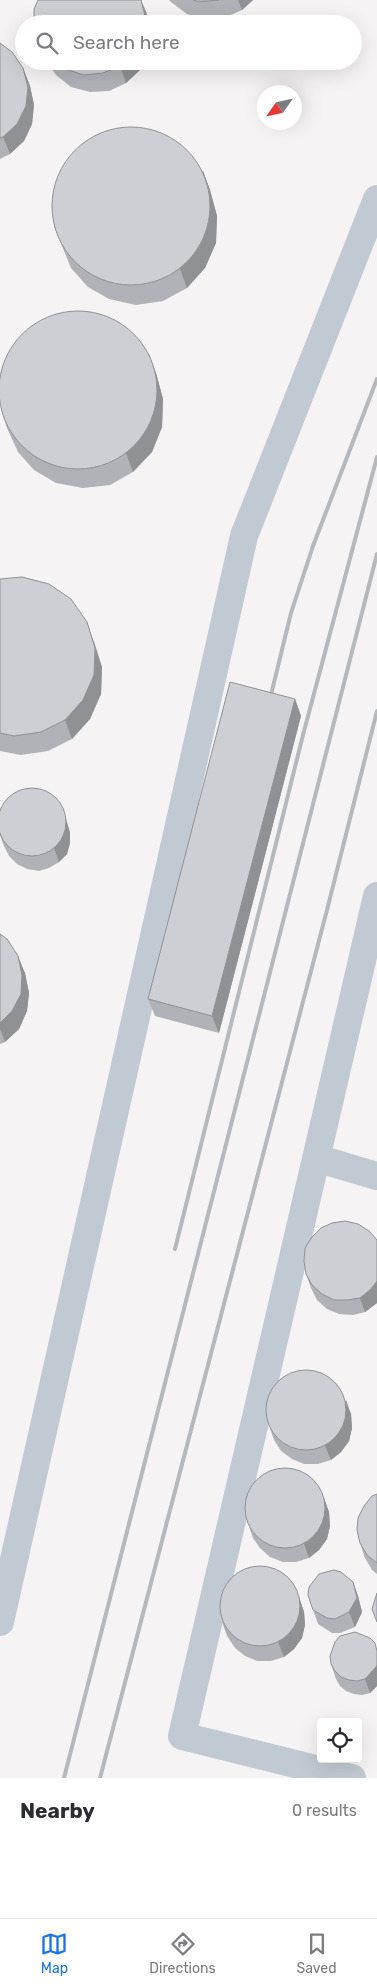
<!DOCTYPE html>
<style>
:root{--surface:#fff;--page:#f2f2f3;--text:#2b2b33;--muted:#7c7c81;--line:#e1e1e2;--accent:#1a73e8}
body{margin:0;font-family:Rubik,sans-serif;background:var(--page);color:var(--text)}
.controls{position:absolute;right:15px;bottom:15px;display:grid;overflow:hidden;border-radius:5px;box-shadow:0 5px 20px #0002}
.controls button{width:45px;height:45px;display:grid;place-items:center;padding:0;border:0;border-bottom:1px solid var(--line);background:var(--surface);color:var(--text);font:25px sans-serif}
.compass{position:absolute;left:257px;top:85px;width:45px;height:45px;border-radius:50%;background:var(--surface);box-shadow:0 5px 20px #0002;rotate:236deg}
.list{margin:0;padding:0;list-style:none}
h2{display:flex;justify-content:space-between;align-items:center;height:65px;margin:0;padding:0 20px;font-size:21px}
h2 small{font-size:16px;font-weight:400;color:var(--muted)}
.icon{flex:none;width:28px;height:28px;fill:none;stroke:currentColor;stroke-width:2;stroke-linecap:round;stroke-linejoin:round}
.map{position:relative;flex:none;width:377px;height:1778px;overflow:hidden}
.search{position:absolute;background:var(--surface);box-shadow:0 5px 20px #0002;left:15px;right:15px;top:15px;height:55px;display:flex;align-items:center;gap:12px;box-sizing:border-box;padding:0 18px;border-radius:28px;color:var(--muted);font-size:19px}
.sheet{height:140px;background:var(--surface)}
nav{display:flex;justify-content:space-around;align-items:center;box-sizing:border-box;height:70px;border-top:1px solid var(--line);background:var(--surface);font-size:14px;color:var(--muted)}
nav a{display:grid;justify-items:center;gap:2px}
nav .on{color:var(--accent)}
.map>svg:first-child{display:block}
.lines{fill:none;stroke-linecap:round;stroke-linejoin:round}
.minor{stroke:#c1cad2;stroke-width:28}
.rail{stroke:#b5b8bd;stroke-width:4}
.wall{fill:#b0b2b7}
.shaded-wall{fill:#909195}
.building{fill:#cdcfd5;stroke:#909195}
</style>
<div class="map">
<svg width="377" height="1778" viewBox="0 0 377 1778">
<rect width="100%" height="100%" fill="#f5f3f3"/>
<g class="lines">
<!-- minor -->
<path class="minor" d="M316,1158L377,1176
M0,1622L244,536L377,199
M352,1778L182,1736L377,896"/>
<!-- rail -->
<path class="rail" d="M269,703L291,613L313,546L377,379
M175,1249L303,735L377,457
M64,1778L377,554
M100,1778L327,910L377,711"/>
</g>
<!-- wall -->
<path class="wall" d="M169,0H253L242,10L224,18L205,19L187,14L171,2Z
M0,43L23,68L30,86L34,105L32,124L24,141L10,154L0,159Z
M46,61H145L140,70L126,83L109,91L90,92L71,87L56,75Z
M203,171L210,190L217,216L216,243L205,268L187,288L163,301L136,305L109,299L88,287L71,268L54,226Z
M156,373L163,399L162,427L152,452L133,472L110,485L83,488L56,483L34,470L18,452L7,428L1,409Z
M0,579L94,641L102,667L101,694L90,719L72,739L48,751L21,755L0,751Z
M295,699L301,716L219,1033L155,1016L148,999Z
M0,811L70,832V843L67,854L59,862L49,868L39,871L27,869L17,864L9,856L4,846L0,835Z
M0,934L25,973L29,993L27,1011L19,1029L5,1042L0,1044Z
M377,1240V1303L365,1312L353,1315L339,1314L327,1309L317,1300L311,1288L306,1274Z
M351,1414L352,1428L349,1441L341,1452L331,1460L318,1464H304L292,1459L281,1451L274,1440L269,1425Z
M377,1494V1574L372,1570L365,1558L360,1543Z
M324,1498L329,1512L330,1526L327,1539L319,1550L309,1558L296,1562H283L270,1557L260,1548L253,1538L248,1523Z
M353,1582L358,1596L362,1612L355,1627L340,1633H332L318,1624L308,1595Z
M299,1597L304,1612L305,1625L302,1638L294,1649L284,1657L271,1661H257L245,1656L235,1648L227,1636L222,1622Z
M377,1648V1686L370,1693L362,1695L354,1694L346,1691L340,1686L336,1679L331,1664Z"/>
<!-- shaded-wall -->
<path class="shaded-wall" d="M141,0L147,14L149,24H144Z
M238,0H253L242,10Z
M125,61H145L140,70L126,83L120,66Z
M23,68L30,86L34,105L32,124L24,141L10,154L3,137Z
M203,171L210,190L217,216L216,243L205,268L187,288L180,269Z
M149,354L156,373L163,399L162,427L152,452L133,472L126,453Z
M87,622L102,667L101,694L90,719L72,739L65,720Z
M295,699L301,716L219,1033L212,1016Z
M62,806L70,832V843L67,854L59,862L54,848Z
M18,956L25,973L29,993L27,1011L19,1029L5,1042L0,1029V1023Z
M377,1281V1303L365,1312L360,1298Z
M346,1400L351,1414L352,1428L349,1441L341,1452L331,1460L325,1446Z
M324,1498L329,1512L330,1526L327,1539L319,1550L309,1558L304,1544Z
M353,1582L358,1596L362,1612L355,1627L349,1612Z
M299,1597L304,1612L305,1625L302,1638L294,1649L284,1657L278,1642Z
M377,1665V1686L370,1693L365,1679Z"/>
<!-- building -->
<path class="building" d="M38,0H141L145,16L144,24H34V9Z
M193,0H219L199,2Z
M0,43L12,52L23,68L28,87L26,106L17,124L3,137L0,138Z
M54,61H125L120,66L103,73L84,75L65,69Z
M52 206a79 79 0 1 1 158 0a79 79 0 1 1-158 0Z
M-1 390a79 79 0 1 1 158 0a79 79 0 1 1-158 0Z
M22,577L49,584L71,599L87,622L95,648L94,675L83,700L65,720L41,732L14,736L0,733V579Z
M230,682L295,699L212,1016L148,999Z
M-2 822a34 34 0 1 1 68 0a34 34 0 1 1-68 0Z
M0,934L7,939L18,956L22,975L21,994L12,1011L0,1023Z
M345,1221L358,1224L369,1231L377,1240V1281L371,1289L360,1298L347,1300H334L322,1294L312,1285L306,1274L304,1261L305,1248L312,1237L321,1228L332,1223Z
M266 1410a40 40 0 1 1 80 0a40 40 0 1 1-80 0Z
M245 1508a40 40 0 1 1 80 0a40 40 0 1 1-80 0Z
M377,1494V1563L367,1555L360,1543L357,1530L358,1518L364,1506L372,1496Z
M220 1606a40 40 0 1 1 80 0a40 40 0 1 1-80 0Z
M334,1570L341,1572L353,1582L357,1598L349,1612L335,1619L327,1618L313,1610L308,1595L309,1587L319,1574Z
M377,1593V1622L372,1609Z
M355,1632L370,1638L375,1643L377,1651V1665L376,1667L365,1679L357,1681L349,1680L341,1677L335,1671L331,1664L330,1656L335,1642L340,1636Z"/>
</svg>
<div class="controls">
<button><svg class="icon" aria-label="locate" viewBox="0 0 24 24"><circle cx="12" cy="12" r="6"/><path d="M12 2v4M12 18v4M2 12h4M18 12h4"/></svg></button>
</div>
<svg class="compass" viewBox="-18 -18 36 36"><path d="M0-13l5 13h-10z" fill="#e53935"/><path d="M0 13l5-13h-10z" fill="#7c7c81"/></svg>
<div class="search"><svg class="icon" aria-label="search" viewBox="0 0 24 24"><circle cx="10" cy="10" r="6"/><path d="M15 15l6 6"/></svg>Search here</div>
</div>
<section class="sheet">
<h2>Nearby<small>0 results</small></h2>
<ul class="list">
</ul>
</section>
<nav>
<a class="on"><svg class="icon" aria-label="map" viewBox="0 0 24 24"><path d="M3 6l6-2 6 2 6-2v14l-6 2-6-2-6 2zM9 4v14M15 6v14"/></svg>Map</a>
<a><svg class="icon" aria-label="directions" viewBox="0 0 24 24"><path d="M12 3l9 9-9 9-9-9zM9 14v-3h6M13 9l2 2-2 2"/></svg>Directions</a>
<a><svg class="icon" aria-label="saved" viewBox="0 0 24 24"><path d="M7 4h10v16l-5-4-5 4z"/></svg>Saved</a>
</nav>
